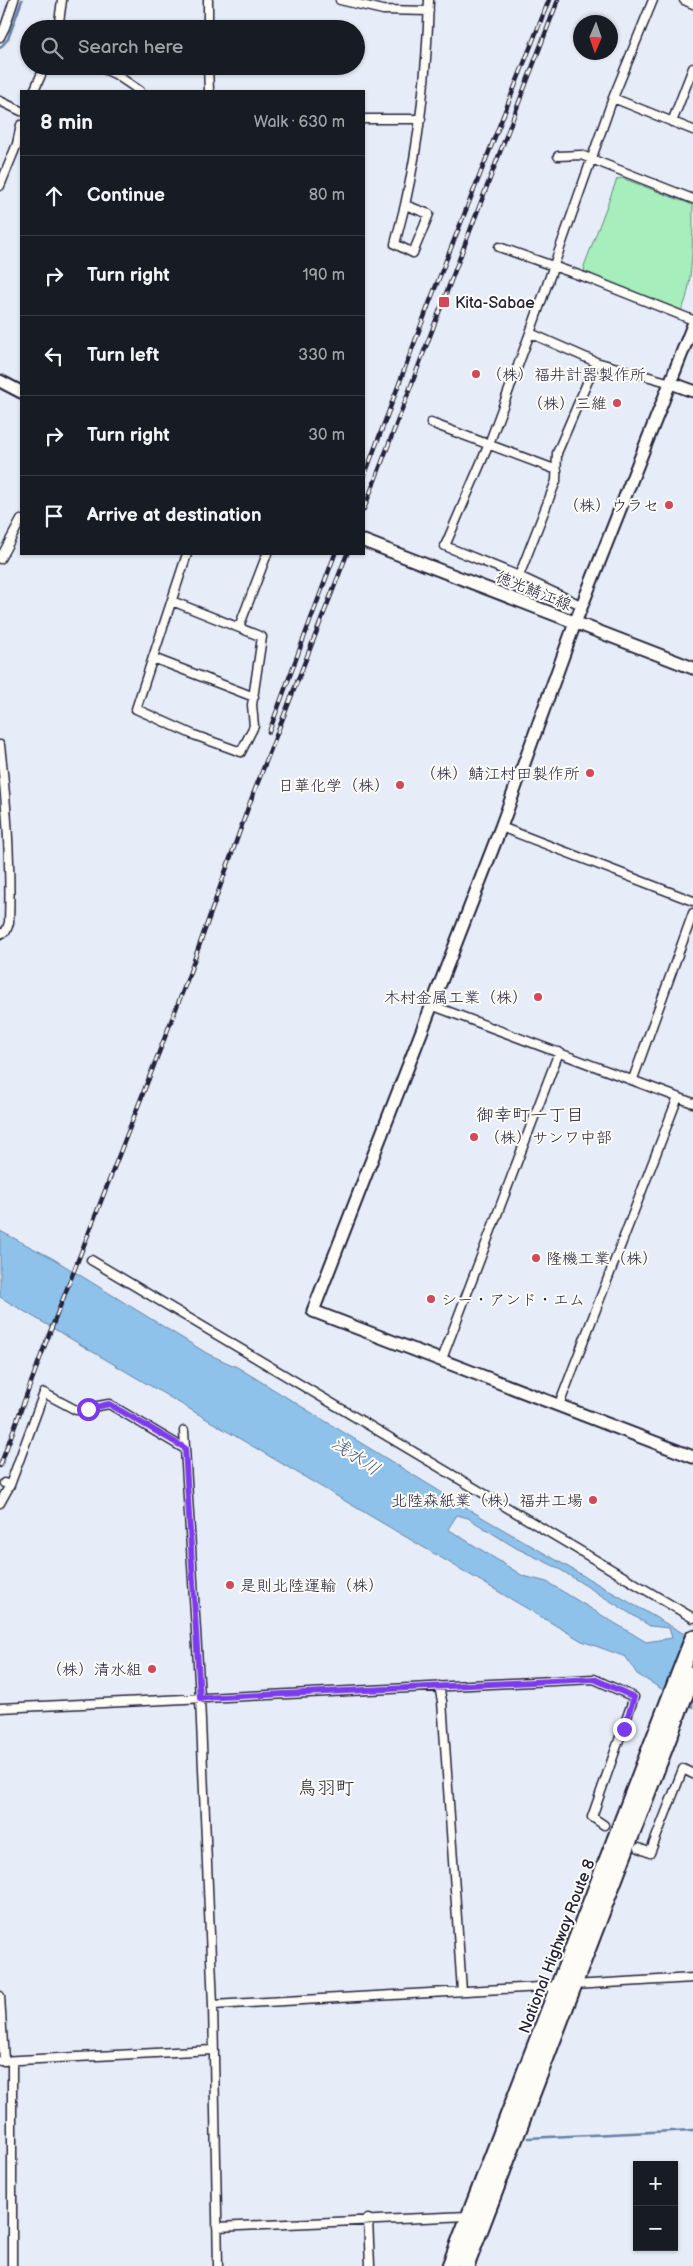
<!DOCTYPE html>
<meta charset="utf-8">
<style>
:root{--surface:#171b24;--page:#20242c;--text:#f1f3f6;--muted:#9ea1a6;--line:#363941}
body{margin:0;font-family:"Balsamiq Sans","Klee One",sans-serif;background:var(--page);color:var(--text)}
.controls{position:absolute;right:15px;bottom:15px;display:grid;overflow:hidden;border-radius:0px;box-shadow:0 1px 4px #0004}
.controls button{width:45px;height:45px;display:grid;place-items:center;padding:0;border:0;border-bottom:1px solid var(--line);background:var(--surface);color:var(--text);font:25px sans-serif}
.compass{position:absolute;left:573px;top:15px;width:45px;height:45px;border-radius:50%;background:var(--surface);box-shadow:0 1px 4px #0004;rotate:182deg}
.stop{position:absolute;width:15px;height:15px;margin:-11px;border:4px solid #7c3aed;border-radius:50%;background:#fff}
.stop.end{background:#7c3aed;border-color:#fff;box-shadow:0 1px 5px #0008}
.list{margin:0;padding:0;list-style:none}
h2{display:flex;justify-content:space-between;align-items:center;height:65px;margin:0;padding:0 20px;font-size:21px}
h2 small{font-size:16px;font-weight:400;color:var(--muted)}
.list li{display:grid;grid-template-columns:32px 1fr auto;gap:15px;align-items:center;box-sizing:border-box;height:80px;padding:0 20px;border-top:1px solid var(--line)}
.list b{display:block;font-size:19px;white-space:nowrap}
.list em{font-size:16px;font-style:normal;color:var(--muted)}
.icon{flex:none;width:28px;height:28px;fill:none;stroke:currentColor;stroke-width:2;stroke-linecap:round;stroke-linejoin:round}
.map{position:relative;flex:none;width:693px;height:2266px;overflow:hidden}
.search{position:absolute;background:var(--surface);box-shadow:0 1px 4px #0004;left:20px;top:20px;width:345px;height:55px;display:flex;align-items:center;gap:12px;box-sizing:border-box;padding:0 18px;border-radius:28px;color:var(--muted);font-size:19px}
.panel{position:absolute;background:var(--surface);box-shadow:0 1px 4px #0004;left:20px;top:90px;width:345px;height:465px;border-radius:0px}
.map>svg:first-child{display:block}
.green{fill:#a6eebb;stroke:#64887b}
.water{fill:#8fc2eb;stroke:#6382a5;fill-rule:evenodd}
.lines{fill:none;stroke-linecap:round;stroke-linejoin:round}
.stream{stroke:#6382a5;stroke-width:2.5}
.street-casing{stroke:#22223b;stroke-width:11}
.secondary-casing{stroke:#22223b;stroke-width:15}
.highway-casing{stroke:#22223b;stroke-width:19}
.street{stroke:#fdfcf7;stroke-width:8}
.secondary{stroke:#fdfcf7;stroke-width:11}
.highway{stroke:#fdfcf7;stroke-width:15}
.rail-casing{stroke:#22223b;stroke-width:4.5}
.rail{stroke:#fdfcf7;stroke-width:2.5;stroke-dasharray:8;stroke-linecap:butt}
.route{stroke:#7c3aed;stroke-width:6}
.poi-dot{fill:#d1495b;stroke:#fdfcf7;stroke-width:2}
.labels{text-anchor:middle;stroke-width:4;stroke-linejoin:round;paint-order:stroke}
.poi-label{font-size:16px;fill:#22223b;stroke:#fdfcf7;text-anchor:end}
.street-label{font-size:16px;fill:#22223b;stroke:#fdfcf7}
.neighbourhood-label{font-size:18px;fill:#22223b;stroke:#fdfcf7}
.water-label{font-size:18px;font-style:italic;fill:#485a79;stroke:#fdfcf7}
.quarter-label{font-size:19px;fill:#22223b;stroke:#fdfcf7}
</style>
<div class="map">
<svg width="693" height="2266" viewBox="0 0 693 2266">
<rect width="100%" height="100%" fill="#e7edf8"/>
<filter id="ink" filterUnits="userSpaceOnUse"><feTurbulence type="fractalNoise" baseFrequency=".02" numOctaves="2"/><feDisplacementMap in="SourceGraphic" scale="10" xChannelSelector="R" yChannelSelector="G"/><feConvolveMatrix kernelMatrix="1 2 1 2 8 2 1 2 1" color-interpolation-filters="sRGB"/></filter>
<g filter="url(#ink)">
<!-- green -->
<path class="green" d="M622,178L693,205C693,228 693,299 680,311L585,274L584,266L617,179Z"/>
<!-- water -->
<path class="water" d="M0,1231L52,1258L208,1354L237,1367L485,1519L693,1639V1708L637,1674L626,1657L582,1641L0,1297ZM457,1515L468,1518L516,1548L556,1567L650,1626L669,1628L672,1638L646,1642L547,1582L523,1576L448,1529Z"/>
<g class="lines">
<!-- stream -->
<path class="stream" d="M0,48L8,39L22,0
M528,2138L693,2130"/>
<!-- street casing -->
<g class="street-casing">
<path id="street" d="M340,0L383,10L429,11
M684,0L693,4
M58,29L62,0
M208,29V0
M0,37L5,27L14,0
M97,66L115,74L140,91
M208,66L209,91
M34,91L45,66
M613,98L693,130
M0,101L21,111
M364,119H421
M672,122L693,68
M558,156L581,155L693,199
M0,186L17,144L21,125
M405,205L395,244L413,253L429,214L405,205C420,138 427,69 429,0
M499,247L590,279L693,320
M530,333L596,362L671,383
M431,423L557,470
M0,559L21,520
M519,576L556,481L557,453L596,362
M172,601L262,637L252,705L254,726L241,752L194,735L136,709L187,554
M583,606L519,576L445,546L489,444L530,333L613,98L653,0
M239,627L267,554
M153,658L254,697
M0,745C7,805 11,863 9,923L6,931L0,934
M501,827L693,901
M431,1005L693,1103
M633,1079L693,913
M91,1260L693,1618
M442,1359L559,1052
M559,1405L678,1097
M184,1431L200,1698L213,2005L218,2266
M10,1485L44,1393L76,1410L109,1404L185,1449
M0,1503L10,1485L4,1483
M439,1686L442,1701L462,1991
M0,1708L594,1679L634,1697L592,1817L604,1825
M639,1848L650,1853L683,1769L693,1774
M573,1985L693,1978
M0,1996L4,2061
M213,2005L559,1986
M0,2061L213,2050
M12,2061V2266
M368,2219L370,2266
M217,2227L468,2216"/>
</g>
<!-- secondary casing -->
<g class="secondary-casing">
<path id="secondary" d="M693,325L575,623L501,827L313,1311L693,1457
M0,381L21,392
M671,383L693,391
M364,541L693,668"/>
</g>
<!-- highway casing -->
<g class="highway-casing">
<path id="highway" d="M450,2266L693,1638
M466,2266L693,1674"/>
</g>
<!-- street -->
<use href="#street" class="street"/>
<!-- secondary -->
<use href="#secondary" class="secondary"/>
<!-- highway -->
<use href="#highway" class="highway"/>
<!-- rail casing -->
<g class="rail-casing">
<path id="rail" d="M364,477L432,296L549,0
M364,509L558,0
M269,732L335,554
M0,1466L45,1345L186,983L249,805L347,554"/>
</g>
<!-- rail -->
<use href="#rail" class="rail"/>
</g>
</g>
<g class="lines" filter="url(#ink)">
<!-- route -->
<path class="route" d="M88,1409L109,1404L185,1448L200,1698L594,1679L634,1697L624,1729"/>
</g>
<!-- markers -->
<g class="poi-dot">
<rect x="438" y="296" width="12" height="12" rx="2.5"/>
<circle cx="476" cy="374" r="5"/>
<circle cx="617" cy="403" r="5"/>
<circle cx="669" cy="505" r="5"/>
<circle cx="590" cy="773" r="5"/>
<circle cx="400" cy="785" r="5"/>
<circle cx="538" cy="997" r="5"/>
<circle cx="474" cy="1137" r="5"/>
<circle cx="536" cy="1258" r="5"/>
<circle cx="431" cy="1299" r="5"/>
<circle cx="593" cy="1500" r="5"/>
<circle cx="230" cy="1585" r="5"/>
<circle cx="152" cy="1669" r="5"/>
</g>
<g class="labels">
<!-- poi labels -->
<g class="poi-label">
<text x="455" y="308" text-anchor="start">Kita-Sabae</text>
<text x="486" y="380" text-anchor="start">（株）福井計器製作所</text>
<text x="607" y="409">（株）三維</text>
<text x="659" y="511">（株）ウラセ</text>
<text x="580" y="779">（株）鯖江村田製作所</text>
<text x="390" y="791">日華化学（株）</text>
<text x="528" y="1003">木村金属工業（株）</text>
<text x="484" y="1143" text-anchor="start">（株）サンワ中部</text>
<text x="546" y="1264" text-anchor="start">隆機工業（株）</text>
<text x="441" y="1305" text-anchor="start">シー・アンド・エム</text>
<text x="583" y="1506">北陸森紙業（株）福井工場</text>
<text x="240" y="1591" text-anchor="start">是則北陸運輸（株）</text>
<text x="142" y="1675">（株）清水組</text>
</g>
<!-- street labels -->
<g class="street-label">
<text transform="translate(534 590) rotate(22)" y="6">徳光鯖江線</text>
<text transform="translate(556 1946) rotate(-69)" y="6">National Highway Route 8</text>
</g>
<!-- neighbourhood labels -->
<g class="neighbourhood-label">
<text x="530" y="1121">御幸町一丁目</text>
</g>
<!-- water labels -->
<g class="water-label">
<text transform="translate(356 1456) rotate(34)" y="6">浅水川</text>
</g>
<!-- quarter labels -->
<g class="quarter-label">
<text x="326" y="1794">鳥羽町</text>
</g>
</g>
</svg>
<div class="controls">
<button>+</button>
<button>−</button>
</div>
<svg class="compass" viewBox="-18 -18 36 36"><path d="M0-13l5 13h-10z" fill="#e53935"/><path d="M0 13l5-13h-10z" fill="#9ea1a6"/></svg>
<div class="stop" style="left:88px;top:1409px"></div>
<div class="stop end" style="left:624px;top:1729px"></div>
<div class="search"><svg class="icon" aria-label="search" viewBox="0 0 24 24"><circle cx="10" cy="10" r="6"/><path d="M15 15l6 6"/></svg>Search here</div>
<section class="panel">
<h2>8 min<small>Walk · 630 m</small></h2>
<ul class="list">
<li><svg class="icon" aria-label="ahead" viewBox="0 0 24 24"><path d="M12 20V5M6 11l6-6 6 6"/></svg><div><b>Continue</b></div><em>80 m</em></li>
<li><svg class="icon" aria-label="right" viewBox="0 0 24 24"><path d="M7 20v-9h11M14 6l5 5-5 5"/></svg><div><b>Turn right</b></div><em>190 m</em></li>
<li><svg class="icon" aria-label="left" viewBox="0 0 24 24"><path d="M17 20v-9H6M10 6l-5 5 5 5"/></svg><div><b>Turn left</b></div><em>330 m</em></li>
<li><svg class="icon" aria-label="right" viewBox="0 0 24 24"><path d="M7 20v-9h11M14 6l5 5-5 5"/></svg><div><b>Turn right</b></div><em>30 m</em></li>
<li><svg class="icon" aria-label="arrive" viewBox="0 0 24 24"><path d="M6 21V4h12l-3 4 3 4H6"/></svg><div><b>Arrive at destination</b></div></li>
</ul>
</section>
</div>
